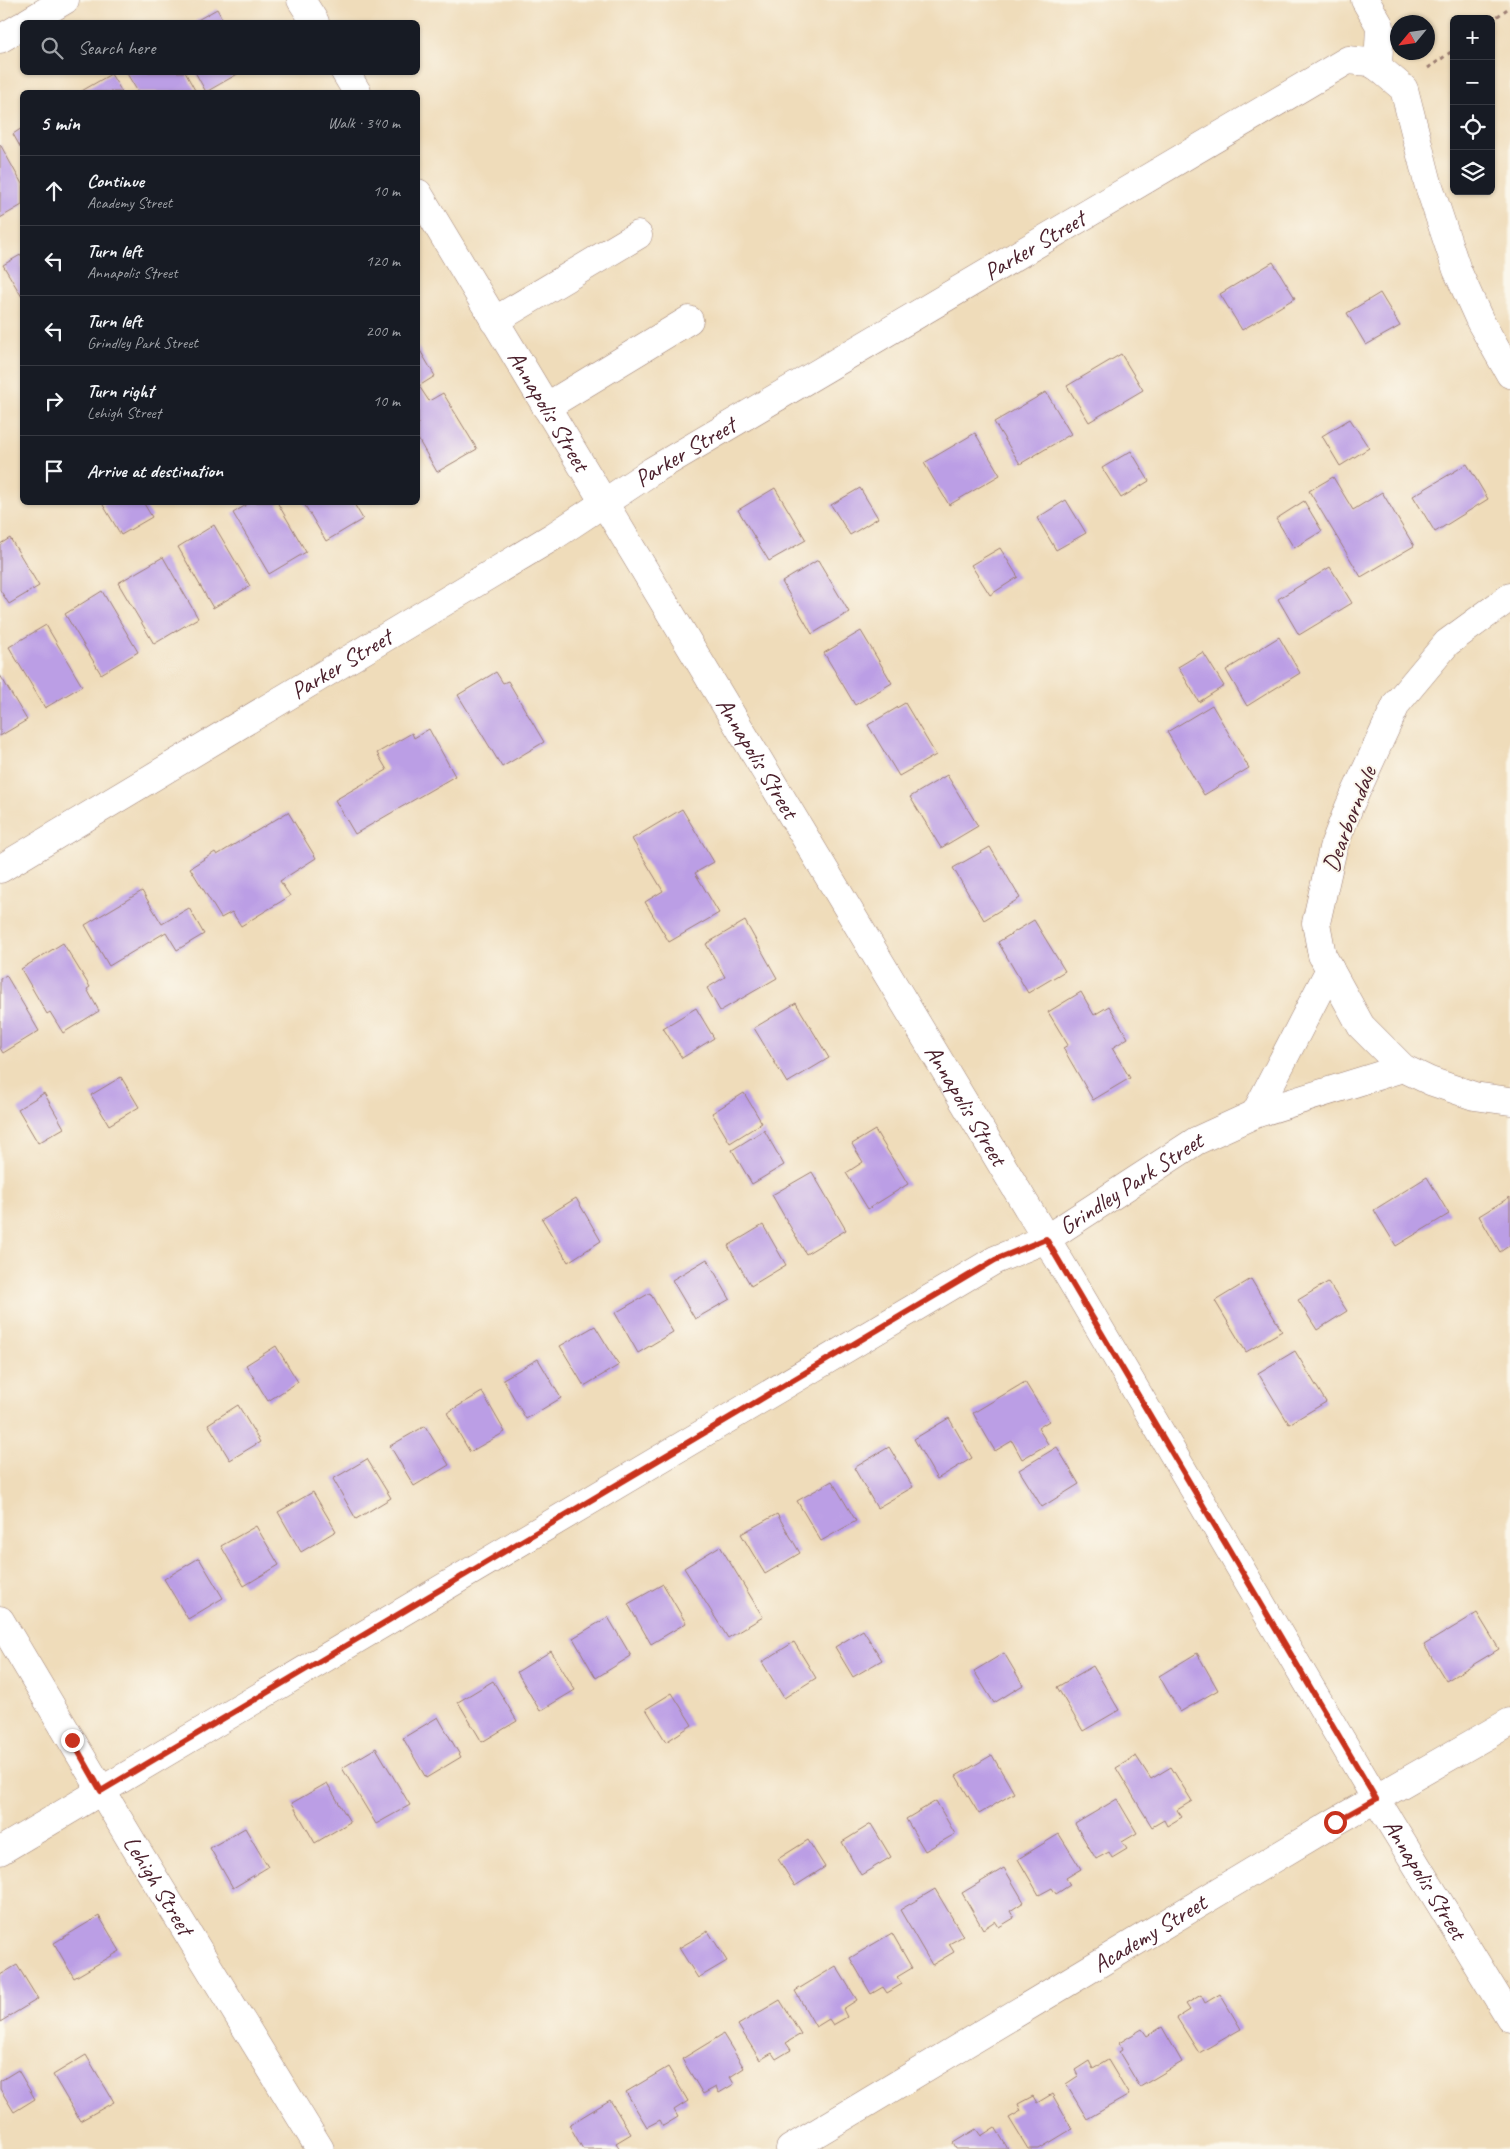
<!DOCTYPE html>
<meta charset="utf-8">
<style>
:root{--surface:#171b24;--page:#20242c;--text:#f1f3f6;--muted:#9ea1a6;--line:#363941}
body{margin:0;font-family:Caveat,sans-serif;background:var(--page);color:var(--text)}
.controls{position:absolute;right:15px;top:15px;display:grid;overflow:hidden;border-radius:8px;box-shadow:0 1px 4px #0004}
.controls button{width:45px;height:45px;display:grid;place-items:center;padding:0;border:0;border-bottom:1px solid var(--line);background:var(--surface);color:var(--text);font:25px sans-serif}
.compass{position:absolute;left:1390px;top:15px;width:45px;height:45px;border-radius:50%;background:var(--surface);box-shadow:0 1px 4px #0004;rotate:241deg}
.stop{position:absolute;width:15px;height:15px;margin:-11px;border:4px solid #c8321e;border-radius:50%;background:#fff}
.stop.end{background:#c8321e;border-color:#fff;box-shadow:0 1px 5px #0008}
.list{margin:0;padding:0;list-style:none}
h2{display:flex;justify-content:space-between;align-items:center;height:65px;margin:0;padding:0 20px;font-size:21px}
h2 small{font-size:16px;font-weight:400;color:var(--muted)}
.list li{display:grid;grid-template-columns:32px 1fr auto;gap:15px;align-items:center;box-sizing:border-box;height:70px;padding:0 20px;border-top:1px solid var(--line)}
.list b{display:block;font-size:19px;white-space:nowrap}
.list p{margin:0;font-size:16px;white-space:nowrap;color:var(--muted)}
.list em{font-size:16px;font-style:normal;color:var(--muted)}
.icon{flex:none;width:28px;height:28px;fill:none;stroke:currentColor;stroke-width:2;stroke-linecap:round;stroke-linejoin:round}
.map{position:relative;flex:none;width:1510px;height:2149px;overflow:hidden}
.search{position:absolute;background:var(--surface);box-shadow:0 1px 4px #0004;left:20px;top:20px;width:400px;height:55px;display:flex;align-items:center;gap:12px;box-sizing:border-box;padding:0 18px;border-radius:8px;color:var(--muted);font-size:19px}
.panel{position:absolute;background:var(--surface);box-shadow:0 1px 4px #0004;left:20px;top:90px;width:400px;height:415px;border-radius:8px}
.map>svg:first-child{display:block}
.building{fill:#bb9ee5}
.lines{fill:none;stroke-linecap:round;stroke-linejoin:round}
.minor-casing{stroke:#9c7e72;stroke-width:29}
.path{stroke:#9c7e72;stroke-width:3;stroke-dasharray:4 4;stroke-linecap:butt}
.minor{stroke:#fff;stroke-width:28}
.route{stroke:#c8321e;stroke-width:6}
.labels{text-anchor:middle;stroke-width:4;stroke-linejoin:round;paint-order:stroke}
.street-label{font-size:24px;fill:#4a1f2b;stroke:#fbf7ec}
</style>
<div class="map">
<svg width="1510" height="2149" viewBox="0 0 1510 2149">
<rect width="100%" height="100%" fill="#fbf7ec"/>
<filter id="ink" filterUnits="userSpaceOnUse"><feTurbulence type="fractalNoise" baseFrequency=".02" numOctaves="2"/><feDisplacementMap in="SourceGraphic" scale="10" xChannelSelector="R" yChannelSelector="G"/><feConvolveMatrix kernelMatrix="1 2 1 2 8 2 1 2 1" color-interpolation-filters="sRGB"/></filter>
<filter id="wash" filterUnits="userSpaceOnUse"><feTurbulence type="fractalNoise" baseFrequency=".0096" numOctaves="4" result="noise"/><feDisplacementMap in="SourceGraphic" scale="20" xChannelSelector="R" yChannelSelector="G"/><feGaussianBlur stdDeviation="1.12" result="paint"/><feColorMatrix in="noise" values="0 0 0 0 0 0 0 0 0 0 0 0 0 0 0 0 0 1.4 0 .05"/><feComposite in="paint" operator="in"/></filter>
<g filter="url(#wash)">
<rect width="100%" height="100%" fill="#efdcba"/>
<g id="blocks">
<!-- building -->
<path class="building" d="M217,9L224,22H194Z
M126,72H185L196,92H138Z
M195,72H241L206,92Z
M111,74L122,92H80Z
M22,128V150L13,134Z
M0,144L22,184V205L0,218Z
M22,254V297L3,265Z
M1273,262L1295,298L1242,330L1220,294Z
M1380,293L1400,326L1366,345L1347,313Z
M418,347L435,376L419,386L429,401L443,393L477,449L437,472L418,439Z
M1121,354L1143,390L1089,422L1067,386Z
M1046,392L1071,434L1020,464L994,422Z
M1350,419L1369,448L1340,466L1322,436Z
M975,433L1000,475L949,505L924,463Z
M1131,451L1149,481L1121,498L1102,468Z
M1467,464L1488,499L1435,532L1413,496Z
M1333,477L1353,510L1382,492L1414,546L1361,577L1309,491Z
M775,488L806,540L769,561L738,510Z
M860,488L878,518L850,535L831,505Z
M1066,500L1086,533L1056,550L1037,518Z
M1304,501L1322,531L1294,548L1276,519Z
M106,502H143L152,517L121,535L103,505Z
M251,502H277L306,552L269,574L233,513Z
M303,502H353L363,519L326,541Z
M214,525L250,586L213,608L178,547Z
M10,538L39,586L9,604L0,590V544Z
M1000,548L1018,577L990,595L971,565Z
M163,557L198,618L154,644L118,583Z
M818,560L849,612L812,634L782,582Z
M1330,567L1352,603L1299,635L1278,599Z
M102,591L138,652L101,674L65,614Z
M46,625L82,686L45,708L9,647Z
M861,631L892,683L855,705L824,653Z
M1279,637L1300,673L1247,706L1226,670Z
M1203,652L1224,686L1199,702L1178,667Z
M496,672L503,683L508,681L544,742L502,767L458,695Z
M0,675L27,720L0,736Z
M905,703L936,755L899,776L868,725Z
M1212,705L1249,768L1204,795L1167,732Z
M429,729L455,776L355,834L335,800L387,770L377,753L412,733L414,738Z
M947,775L978,826L941,848L910,797Z
M682,809L714,862L695,873L719,913L669,942L645,902L663,891L632,839Z
M288,812L316,858L280,881L290,896L241,926L232,912L221,918L190,868L215,852L217,855Z
M990,847L1020,898L984,920L953,868Z
M142,891L162,924L189,908L204,934L177,950L166,932L109,966L85,925Z
M1034,920L1065,971L1028,993L998,942Z
M745,921L777,978L720,1011L707,988L725,977L706,944Z
M63,943L90,987L87,989L99,1011L63,1033L50,1012L47,1014L21,969Z
M6,975L39,1031L3,1053L0,1048V979Z
M1081,992L1094,1015L1109,1006L1128,1038L1112,1048L1130,1078L1093,1100L1063,1048L1068,1045L1048,1012Z
M796,1003L829,1058L787,1083L754,1028Z
M696,1008L714,1038L682,1058L663,1028Z
M121,1077L139,1107L109,1125L91,1095Z
M44,1093L64,1128L38,1143L18,1109Z
M744,1093L762,1123L730,1143L712,1113Z
M764,1130L784,1165L752,1184L732,1150Z
M875,1130L908,1184L868,1209L846,1173L863,1162L852,1144Z
M812,1172L846,1230L806,1254L772,1195Z
M1427,1177L1449,1214L1396,1246L1374,1210Z
M1510,1197V1245L1500,1252L1479,1216Z
M576,1198L601,1241L568,1262L542,1219Z
M763,1225L786,1265L751,1286L728,1246Z
M707,1259L730,1299L695,1319L672,1280Z
M1251,1279L1282,1331L1246,1352L1215,1301Z
M1328,1282L1347,1311L1317,1330L1298,1300Z
M650,1293L673,1332L638,1353L615,1313Z
M595,1326L619,1365L584,1386L560,1346Z
M276,1346L298,1382L268,1401L246,1365Z
M1295,1351L1326,1402L1289,1424L1258,1373Z
M538,1359L561,1398L526,1419L503,1379Z
M1025,1382L1049,1421L1038,1428L1048,1444L1022,1459L1012,1441L995,1451L973,1413Z
M482,1392L505,1432L470,1452L447,1413Z
M238,1405L260,1442L230,1460L208,1424Z
M949,1418L972,1458L937,1479L914,1439Z
M425,1426L449,1465L414,1486L390,1446Z
M889,1447L913,1487L877,1508L854,1468Z
M1057,1447L1079,1484L1042,1507L1019,1470Z
M367,1459L391,1498L356,1519L333,1479Z
M832,1481L856,1521L821,1541L797,1501Z
M313,1492L336,1531L301,1552L278,1512Z
M777,1514L800,1553L765,1574L741,1534Z
M256,1526L279,1565L244,1586L221,1546Z
M720,1546L763,1617L728,1638L684,1568Z
M199,1558L223,1598L188,1619L164,1579Z
M663,1584L686,1623L651,1644L628,1604Z
M1477,1613L1499,1649L1446,1681L1424,1645Z
M608,1617L631,1656L596,1678L573,1638Z
M863,1630L882,1660L853,1677L835,1647Z
M794,1642L816,1678L784,1698L762,1662Z
M551,1651L575,1690L540,1711L517,1672Z
M1004,1653L1023,1685L994,1703L974,1671Z
M1197,1653L1218,1690L1180,1712L1159,1676Z
M1093,1666L1119,1710L1083,1731L1057,1687Z
M493,1681L517,1721L482,1742L458,1702Z
M672,1693L692,1725L666,1742L646,1709Z
M438,1717L461,1757L426,1778L403,1738Z
M376,1748L410,1805L376,1824L342,1768Z
M992,1755L1014,1793L979,1814L956,1776Z
M1136,1756L1151,1779L1171,1767L1192,1801L1177,1810L1182,1817L1167,1826L1164,1820L1152,1827L1116,1768Z
M327,1783L350,1822L315,1843L292,1803Z
M1117,1799L1137,1833L1122,1842L1127,1849L1112,1858L1109,1852L1096,1859L1075,1824Z
M936,1801L955,1834L925,1851L906,1819Z
M871,1824L891,1857L861,1875L842,1842Z
M245,1828L268,1867L233,1888L210,1848Z
M1059,1834L1081,1869L1066,1878L1070,1885L1056,1894L1052,1888L1039,1895L1018,1859Z
M808,1840L825,1867L795,1886L778,1859Z
M1004,1868L1024,1902L1010,1911L1014,1918L999,1927L995,1921L983,1929L962,1893Z
M935,1889L963,1936L949,1944L954,1952L932,1965L900,1910Z
M99,1916L120,1951L74,1978L54,1943Z
M708,1931L727,1961L698,1978L679,1948Z
M892,1933L912,1968L897,1977L902,1984L887,1993L883,1987L871,1994L850,1958Z
M17,1965L38,1999L0,2022V1975Z
M836,1966L857,2000L843,2009L847,2017L833,2025L829,2019L816,2027L795,1991Z
M1220,1994L1241,2029L1199,2053L1177,2018L1190,2010L1186,2004L1201,1995L1205,2003Z
M780,2000L801,2034L786,2043L791,2050L776,2059L772,2053L760,2060L738,2025Z
M1162,2027L1182,2062L1140,2087L1119,2052L1122,2050L1119,2043L1142,2029L1147,2036Z
M723,2034L744,2068L730,2077L734,2084L719,2093L716,2087L703,2094L682,2059Z
M86,2055L114,2102L80,2121L53,2075Z
M1108,2060L1129,2095L1087,2119L1066,2084L1078,2076L1075,2070L1089,2061L1093,2069Z
M668,2067L688,2101L674,2110L678,2117L663,2126L660,2120L647,2127L626,2092Z
M18,2070L35,2099L14,2112L0,2089V2081Z
M1052,2094L1072,2129L1039,2149H1028L1009,2118L1021,2111L1018,2104L1033,2096L1037,2103Z
M610,2100L631,2134L616,2143L620,2149H583L569,2125Z
M995,2127L1008,2149H956L953,2143L976,2129L981,2136Z"/>
</g>
</g>
<g filter="url(#ink)">
<use href="#blocks" fill-opacity="0" stroke="#9c7e72" stroke-width="1"/>
<g class="lines">
<!-- minor casing -->
<g class="minor-casing">
<g id="minor">
<path d="M301,0L315,22"/>
<path d="M1365,0L1380,26L1378,67"/>
<path d="M28,22L65,0"/>
<path d="M0,39L22,26"/>
<path d="M345,72L357,92"/>
<path id="s1" d="M418,193L1074,1285L1376,1799L1510,2018"/>
<path d="M494,321L638,235"/>
<path d="M546,407L689,320"/>
<path d="M1510,597L1447,643L1397,703L1349,807L1333,848L1316,923L1322,955L1361,1026L1403,1068L1430,1081L1474,1096L1510,1101"/>
<path id="s2" d="M0,869L554,536L652,471L1348,60L1369,62L1378,67L1404,89L1428,183L1457,270L1480,321L1510,374"/>
<path d="M1255,1114L1330,969"/>
<path id="s3" d="M0,1620L132,1842L320,2149"/>
<path id="s4" d="M0,1851L995,1260L1046,1239L1196,1141L1255,1114L1403,1068"/>
<path id="s5" d="M790,2149L1335,1822L1510,1722"/>
</g>
</g>
<!-- path -->
<path class="path" d="M1491,21L1510,7
M1428,68L1454,50"/>
<!-- minor -->
<use href="#minor" class="minor"/>
</g>
</g>
<g class="lines" filter="url(#ink)">
<!-- route -->
<path class="route" d="M72,1740L101,1791L995,1260L1046,1239L1376,1799L1335,1822"/>
</g>
<g class="labels">
<!-- street labels -->
<g class="street-label">
<text dy="8" stroke="none"><textPath href="#s2" startOffset="1208">Parker Street</textPath></text>
<text dy="8" stroke="none"><textPath href="#s1" startOffset="254">Annapolis Street</textPath></text>
<text dy="8" stroke="none"><textPath href="#s2" startOffset="802">Parker Street</textPath></text>
<text dy="8" stroke="none"><textPath href="#s2" startOffset="398">Parker Street</textPath></text>
<text dy="8" stroke="none"><textPath href="#s1" startOffset="659">Annapolis Street</textPath></text>
<text transform="translate(1349 819) rotate(-69)" y="8">Dearborndale</text>
<text dy="8" stroke="none"><textPath href="#s1" startOffset="1064">Annapolis Street</textPath></text>
<text dy="8" stroke="none"><textPath href="#s4" startOffset="1314">Grindley Park Street</textPath></text>
<text dy="8" stroke="none"><textPath href="#s1" startOffset="1964">Annapolis Street</textPath></text>
<text dy="8" stroke="none"><textPath href="#s3" startOffset="309">Lehigh Street</textPath></text>
<text dy="8" stroke="none"><textPath href="#s5" startOffset="419">Academy Street</textPath></text>
</g>
</g>
</svg>
<div class="controls">
<button>+</button>
<button>−</button>
<button><svg class="icon" aria-label="locate" viewBox="0 0 24 24"><circle cx="12" cy="12" r="6"/><path d="M12 2v4M12 18v4M2 12h4M18 12h4"/></svg></button>
<button><svg class="icon" aria-label="layers" viewBox="0 0 24 24"><path d="M12 4l9 5-9 5-9-5zM3 14l9 5 9-5"/></svg></button>
</div>
<svg class="compass" viewBox="-18 -18 36 36"><path d="M0-13l5 13h-10z" fill="#e53935"/><path d="M0 13l5-13h-10z" fill="#9ea1a6"/></svg>
<div class="stop" style="left:1335px;top:1822px"></div>
<div class="stop end" style="left:72px;top:1740px"></div>
<div class="search"><svg class="icon" aria-label="search" viewBox="0 0 24 24"><circle cx="10" cy="10" r="6"/><path d="M15 15l6 6"/></svg>Search here</div>
<section class="panel">
<h2>5 min<small>Walk · 340 m</small></h2>
<ul class="list">
<li><svg class="icon" aria-label="ahead" viewBox="0 0 24 24"><path d="M12 20V5M6 11l6-6 6 6"/></svg><div><b>Continue</b><p>Academy Street</p></div><em>10 m</em></li>
<li><svg class="icon" aria-label="left" viewBox="0 0 24 24"><path d="M17 20v-9H6M10 6l-5 5 5 5"/></svg><div><b>Turn left</b><p>Annapolis Street</p></div><em>120 m</em></li>
<li><svg class="icon" aria-label="left" viewBox="0 0 24 24"><path d="M17 20v-9H6M10 6l-5 5 5 5"/></svg><div><b>Turn left</b><p>Grindley Park Street</p></div><em>200 m</em></li>
<li><svg class="icon" aria-label="right" viewBox="0 0 24 24"><path d="M7 20v-9h11M14 6l5 5-5 5"/></svg><div><b>Turn right</b><p>Lehigh Street</p></div><em>10 m</em></li>
<li><svg class="icon" aria-label="arrive" viewBox="0 0 24 24"><path d="M6 21V4h12l-3 4 3 4H6"/></svg><div><b>Arrive at destination</b></div></li>
</ul>
</section>
</div>
